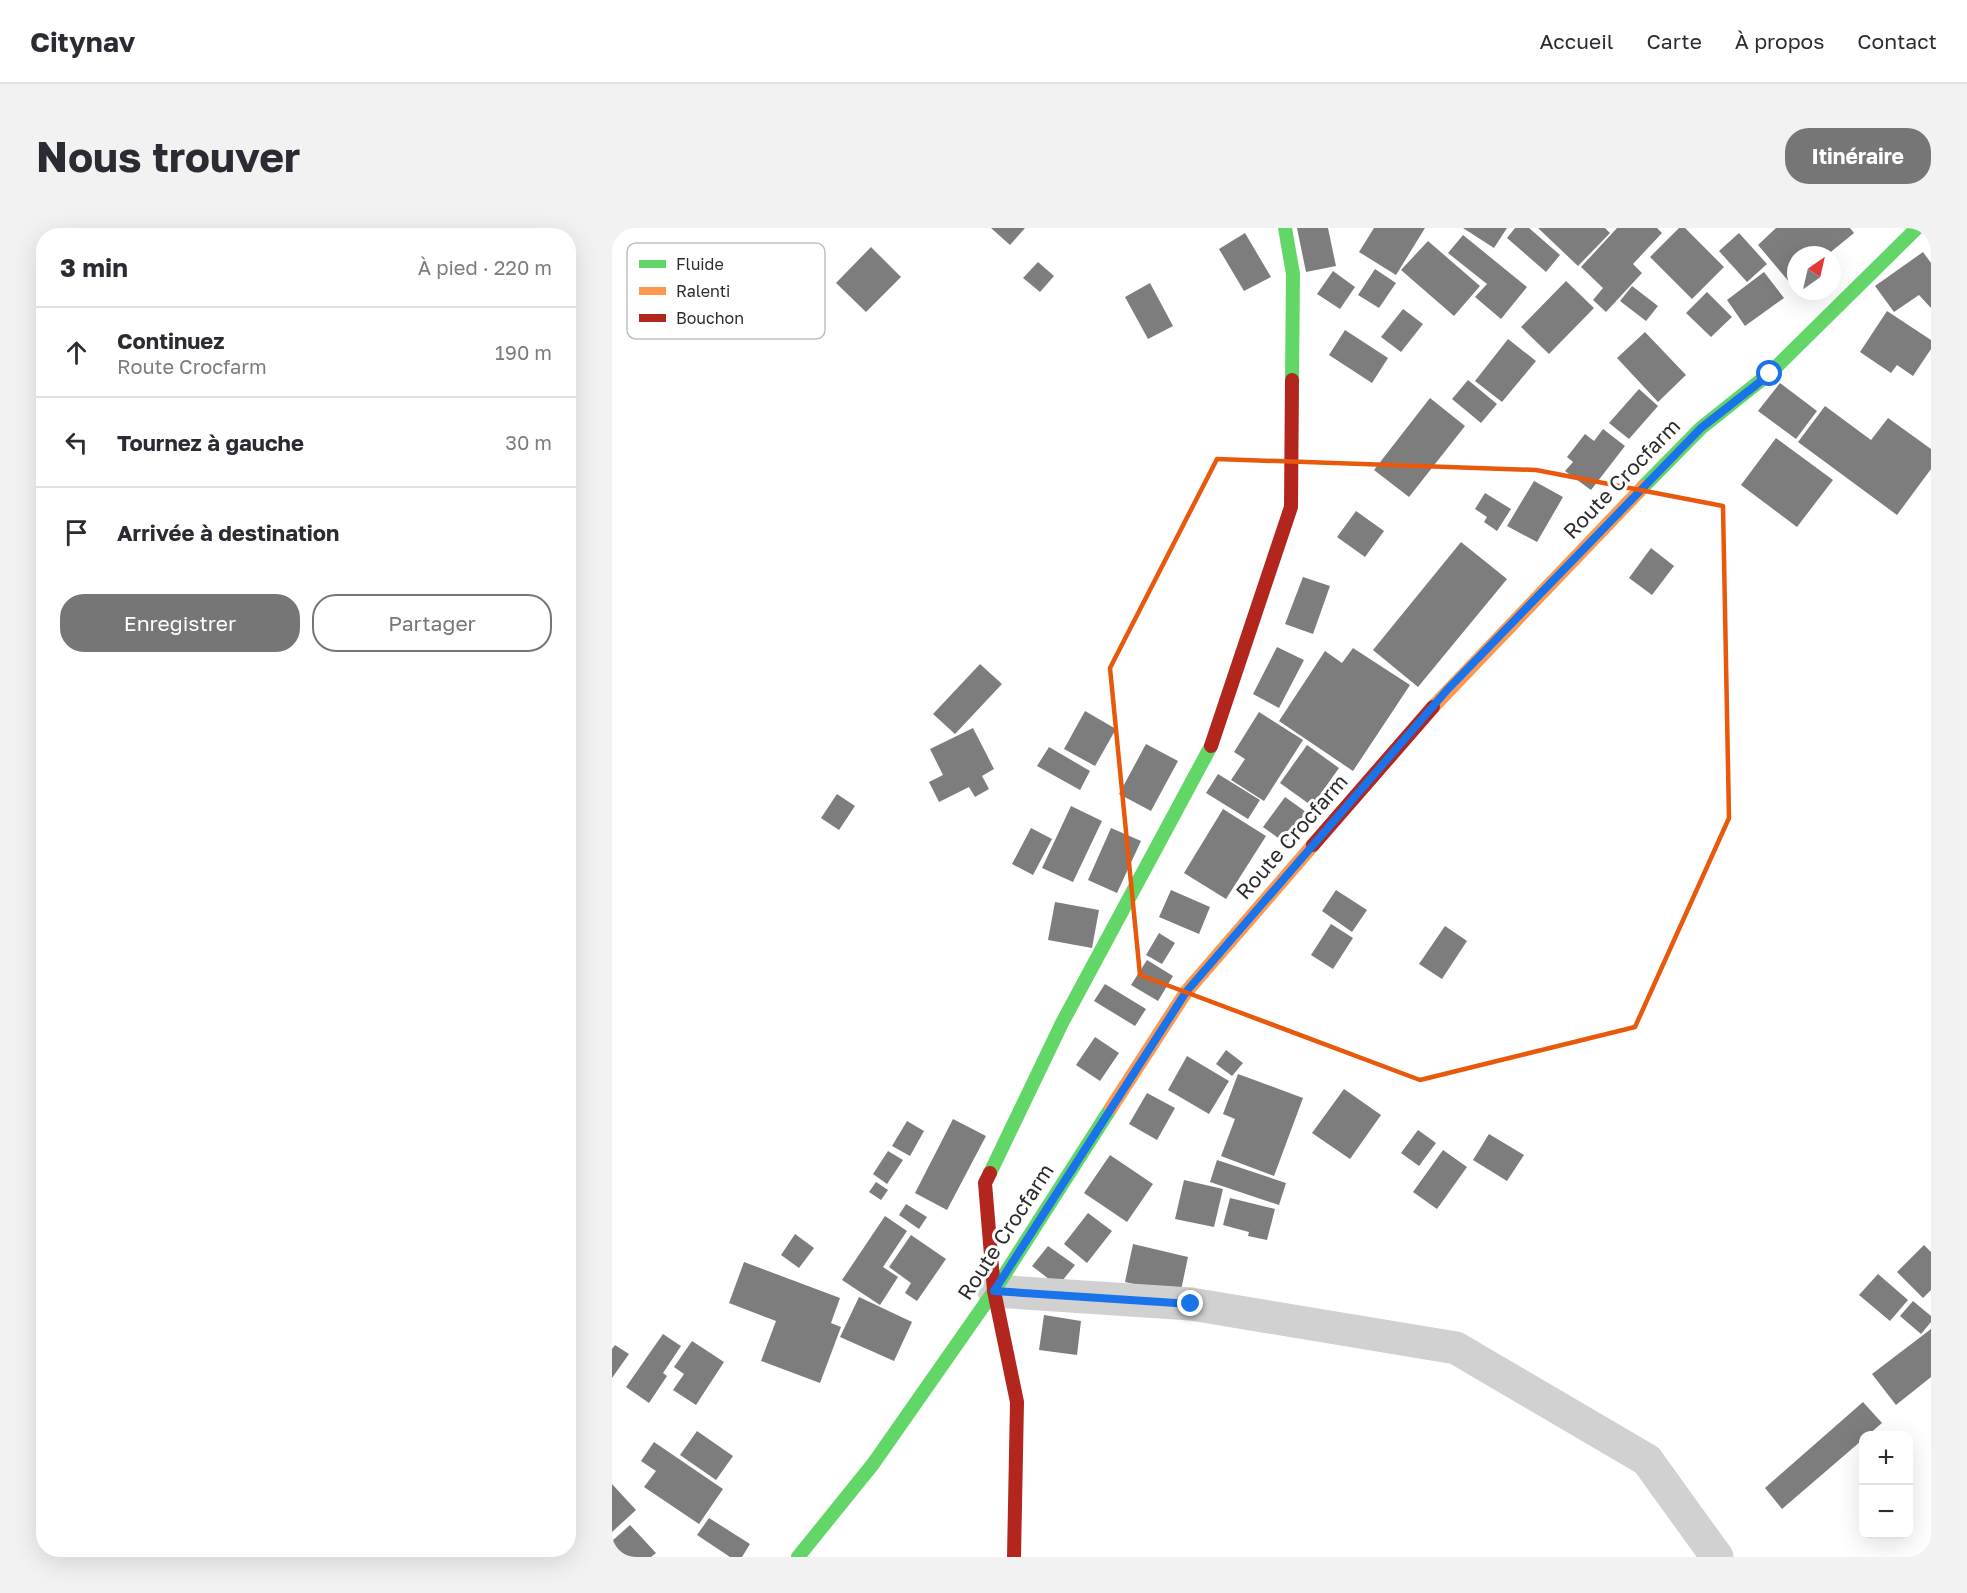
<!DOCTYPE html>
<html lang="fr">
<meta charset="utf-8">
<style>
:root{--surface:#fff;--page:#f2f2f3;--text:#2b2b33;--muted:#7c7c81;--line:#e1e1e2;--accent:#767676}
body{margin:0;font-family:"Golos Text",sans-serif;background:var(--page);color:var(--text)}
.controls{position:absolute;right:18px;bottom:18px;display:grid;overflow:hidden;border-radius:12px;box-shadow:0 6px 24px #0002}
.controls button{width:54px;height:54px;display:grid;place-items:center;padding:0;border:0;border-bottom:2px solid var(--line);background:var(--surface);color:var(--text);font:30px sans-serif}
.compass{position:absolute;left:1175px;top:18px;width:54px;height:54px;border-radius:50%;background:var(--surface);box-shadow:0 6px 24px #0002;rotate:34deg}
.stop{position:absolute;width:18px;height:18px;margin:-14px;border:4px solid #1a73e8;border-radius:50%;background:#fff}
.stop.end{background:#1a73e8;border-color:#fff;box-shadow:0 2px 6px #0008}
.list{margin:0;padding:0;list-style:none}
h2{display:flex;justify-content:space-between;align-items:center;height:78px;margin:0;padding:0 24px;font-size:26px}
h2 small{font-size:20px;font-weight:400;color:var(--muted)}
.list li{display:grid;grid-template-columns:39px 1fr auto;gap:18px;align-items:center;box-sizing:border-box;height:90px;padding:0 24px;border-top:2px solid var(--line)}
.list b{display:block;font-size:22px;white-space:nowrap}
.list p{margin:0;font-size:20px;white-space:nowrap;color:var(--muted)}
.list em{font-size:20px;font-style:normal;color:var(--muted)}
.actions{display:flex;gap:12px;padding:18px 24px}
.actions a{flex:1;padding:14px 0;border:2px solid var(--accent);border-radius:24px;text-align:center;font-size:21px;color:var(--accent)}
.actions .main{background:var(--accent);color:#fff}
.icon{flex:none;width:33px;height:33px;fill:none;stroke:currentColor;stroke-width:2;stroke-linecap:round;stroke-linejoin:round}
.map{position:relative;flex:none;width:1319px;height:1329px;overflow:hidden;border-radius:24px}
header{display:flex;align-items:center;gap:36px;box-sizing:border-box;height:84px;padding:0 30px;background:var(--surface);border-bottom:2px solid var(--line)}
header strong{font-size:28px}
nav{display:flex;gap:33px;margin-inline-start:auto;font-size:21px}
.intro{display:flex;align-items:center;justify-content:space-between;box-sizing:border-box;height:144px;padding:0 36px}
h1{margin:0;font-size:42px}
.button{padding:15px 27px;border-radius:24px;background:var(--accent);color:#fff;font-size:21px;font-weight:700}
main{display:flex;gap:36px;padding:0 36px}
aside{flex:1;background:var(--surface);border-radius:24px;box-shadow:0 6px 24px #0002}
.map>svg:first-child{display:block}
.building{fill:#7d7d7d}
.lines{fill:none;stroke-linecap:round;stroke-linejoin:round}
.street{stroke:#d1d1d1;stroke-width:33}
.fast{stroke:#63d668;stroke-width:14}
.slow{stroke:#ff974d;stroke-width:14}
.jam{stroke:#b3261e;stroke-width:14}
.route{stroke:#1a73e8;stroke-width:8}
.marked{fill:none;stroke:#e8590c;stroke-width:4.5;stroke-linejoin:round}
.labels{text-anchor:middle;stroke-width:6;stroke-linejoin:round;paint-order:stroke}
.street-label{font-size:21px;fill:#2c2c2c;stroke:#fff}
.key{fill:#fff;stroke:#c0c0c0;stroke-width:1.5}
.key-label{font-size:16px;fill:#2c2c2c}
</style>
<header>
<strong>Citynav</strong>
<nav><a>Accueil</a><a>Carte</a><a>À propos</a><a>Contact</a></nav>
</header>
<div class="intro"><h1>Nous trouver</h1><a class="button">Itinéraire</a></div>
<main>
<aside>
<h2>3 min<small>À pied · 220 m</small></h2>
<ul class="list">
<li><svg class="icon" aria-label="ahead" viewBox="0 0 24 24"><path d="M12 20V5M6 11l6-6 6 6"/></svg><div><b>Continuez</b><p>Route Crocfarm</p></div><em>190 m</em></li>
<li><svg class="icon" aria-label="left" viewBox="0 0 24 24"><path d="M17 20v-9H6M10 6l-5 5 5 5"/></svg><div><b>Tournez à gauche</b></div><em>30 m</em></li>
<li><svg class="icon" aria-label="arrive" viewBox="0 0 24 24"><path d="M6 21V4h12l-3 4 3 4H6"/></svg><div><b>Arrivée à destination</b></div></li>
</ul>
<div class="actions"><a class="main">Enregistrer</a><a>Partager</a></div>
</aside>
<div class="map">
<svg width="1319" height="1329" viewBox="0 0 1319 1329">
<rect width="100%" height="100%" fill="#fff"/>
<!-- building -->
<path class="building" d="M379,0H413L398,17Z
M685,0H716L724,38L694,44Z
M762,0H813L784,47L747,24Z
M851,0H895L882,20Z
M903,0H917L948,27L934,44L895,10Z
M926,0H993L998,5L966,38Z
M1005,0H1045L1050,5L1021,36L1030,45L994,84L981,72L991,60L969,39Z
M1067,0H1073L1112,39L1080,71L1038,29Z
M1164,0H1238L1242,5L1215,27H1184V52L1179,56L1146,17Z
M633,5L659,49L632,63L607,21Z
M1127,5L1155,36L1135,54L1107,23Z
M851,7L915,59L889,91L863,69L875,56L836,25Z
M816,13L868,58L842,88L789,42Z
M259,19L289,49L254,84L224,55Z
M1311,24L1319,35V80L1307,67L1282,84L1263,58Z
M426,34L442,48L428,64L411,50Z
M763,41L784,55L767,80L746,67Z
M721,43L743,59L728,81L705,66Z
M1152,44L1172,70L1133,98L1115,72Z
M954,53L982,80L937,126L909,99Z
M538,55L561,98L536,111L513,69Z
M1020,58L1046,78L1034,93L1008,73Z
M1095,64L1120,89L1099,109L1074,85Z
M791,81L811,96L789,124L769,109Z
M1275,83L1319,112V121L1301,148L1285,137L1279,145L1248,124Z
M733,102L776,130L760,155L717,127Z
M1033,104L1074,147L1046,174L1005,130Z
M896,111L924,133L890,174L863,153Z
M856,152L885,176L869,195L840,171Z
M1168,155L1205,183L1184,211L1146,183Z
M1027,161L1046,178L1017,211L997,195Z
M818,170L853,198L797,269L762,242Z
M1213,178L1259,212L1276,190L1319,221V241L1285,287L1186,214Z
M991,201L1013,218L979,262L953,243L961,234L955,229L973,206L982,213Z
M1164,210L1221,252L1185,299L1129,257Z
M922,253L951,269L925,314L895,298Z
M873,265L899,281L885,303L872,294L875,289L863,281Z
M744,283L772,303L753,329L725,309Z
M849,314L895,351L806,459L761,422Z
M1039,320L1062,338L1040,367L1017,350Z
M691,349L718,358L701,406L673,396Z
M665,419L692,432L667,480L641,466Z
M741,420L798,457L741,543L667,493L713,423L730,435Z
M368,436L390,456L343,506L321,486Z
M473,483L504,501L483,538L452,521Z
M647,484L691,512L652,573L619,552L633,531L622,524Z
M361,500L382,541L370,548L377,561L363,569L357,559L327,574L317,554L331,547L318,521Z
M534,516L566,533L539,583L507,566Z
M695,517L727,540L700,578L668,555Z
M437,519L478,543L468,562L425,538Z
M606,546L648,572L636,591L594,565Z
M225,566L243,578L227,602L209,590Z
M673,569L694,584L673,615L651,599Z
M459,578L490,593L461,654L430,640Z
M611,581L654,608L614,671L572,645Z
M419,600L440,611L421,647L400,636Z
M499,600L529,613L505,665L476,652Z
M559,662L598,679L587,706L547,689Z
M724,662L755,682L740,704L710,683Z
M443,674L487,682L480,720L436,712Z
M719,696L741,710L721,741L699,727Z
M833,698L855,713L830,751L807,736Z
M547,705L563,715L550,736L534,727Z
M535,732L561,748L546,773L519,757Z
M493,756L534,781L523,798L482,773Z
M483,809L507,825L488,853L464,837Z
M614,822L631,835L620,848L604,836Z
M575,828L617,853L597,886L556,862Z
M626,846L691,870L662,948L609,928L623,891L611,886Z
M732,861L769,887L738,931L700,905Z
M535,865L563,880L545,912L517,896Z
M341,891L374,908L335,982L303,965Z
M295,893L312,903L298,928L280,918Z
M806,902L824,915L807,938L789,925Z
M877,906L912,927L895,953L861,932Z
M831,922L855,939L825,981L801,964Z
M276,923L291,932L275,956L261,946Z
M498,927L541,956L515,994L472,965Z
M605,932L674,955L667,977L598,954Z
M572,952L611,961L602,999L563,991Z
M264,954L276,962L269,972L257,964Z
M618,970L663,981L655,1012L636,1008L637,1004L611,997Z
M294,976L315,989L307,1001L287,987Z
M476,985L500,1003L475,1035L452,1016Z
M273,988L295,1003L271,1039L286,1049L268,1077L230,1052Z
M183,1006L202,1020L187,1040L169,1027Z
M299,1007L334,1031L305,1073L293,1065L299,1055L277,1039Z
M521,1016L576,1029L568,1067L513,1054Z
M1312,1017L1319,1024V1062L1311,1070L1285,1044Z
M436,1018L463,1037L446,1058L420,1038Z
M132,1034L228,1070L219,1095L229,1099L208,1155L149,1133L164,1093L117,1075Z
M1266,1046L1296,1072L1278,1093L1247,1067Z
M247,1069L300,1094L282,1133L228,1109Z
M1301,1073L1319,1088V1094L1309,1106L1288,1088Z
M432,1087L469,1093L465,1127L427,1122Z
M1319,1101V1149L1284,1177L1260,1146Z
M51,1106L69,1118L51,1145L55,1148L37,1175L14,1159Z
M80,1113L112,1134L84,1177L61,1162L72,1146L62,1139Z
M3,1117L17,1126L0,1150V1121Z
M1251,1174L1270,1195L1170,1281L1153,1260Z
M85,1203L121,1228L104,1252L68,1227Z
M42,1214L111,1261L87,1296L32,1259L44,1243L29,1233Z
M0,1256L24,1282L0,1304Z
M97,1290L138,1316L130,1329H118L85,1307Z
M18,1297L44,1325L39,1329H0V1313Z"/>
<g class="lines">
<!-- street -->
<path class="street" d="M382,1063L579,1076L844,1120L1035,1232L1105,1329"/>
<!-- fast -->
<path class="fast" d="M673,0L681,46L680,152
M1031,259L1089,200L1158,145L1305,0
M378,945L450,795L599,518
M186,1329L261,1236L382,1063L499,880"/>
<!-- slow -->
<path class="slow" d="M821,479L1031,259
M499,880L574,764L701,617"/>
<!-- jam -->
<path class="jam" d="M599,518L679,279L680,152
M701,617L821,479
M378,945L373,955L382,1063L405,1174L402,1329"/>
</g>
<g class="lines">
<!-- route -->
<path class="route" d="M579,1076L382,1063L574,764L835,462L1089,200L1158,146"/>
</g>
<!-- marked area -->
<path class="marked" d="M605,231L924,242L1111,278L1117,590L1023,799L808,852L528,747L498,440Z"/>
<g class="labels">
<!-- street labels -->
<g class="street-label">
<text transform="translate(1010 251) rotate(-46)" y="7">Route Crocfarm</text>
<text transform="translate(680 609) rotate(-49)" y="7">Route Crocfarm</text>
<text transform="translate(394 1004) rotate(-57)" y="7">Route Crocfarm</text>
</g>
</g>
<!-- legend -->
<rect x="15" y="15" width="198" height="96" rx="9" class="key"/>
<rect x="27" y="32" width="27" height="8" fill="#63d668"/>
<rect x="27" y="59" width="27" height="8" fill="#ff974d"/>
<rect x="27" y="86" width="27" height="8" fill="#b3261e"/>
<g class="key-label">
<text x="64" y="42">Fluide</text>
<text x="64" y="69">Ralenti</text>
<text x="64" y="96">Bouchon</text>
</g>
</svg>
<div class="controls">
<button>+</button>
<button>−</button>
</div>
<svg class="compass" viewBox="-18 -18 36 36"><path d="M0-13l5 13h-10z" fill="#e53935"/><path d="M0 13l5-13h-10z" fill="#7c7c81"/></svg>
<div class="stop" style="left:1158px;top:146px"></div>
<div class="stop end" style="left:579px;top:1076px"></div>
</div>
</main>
